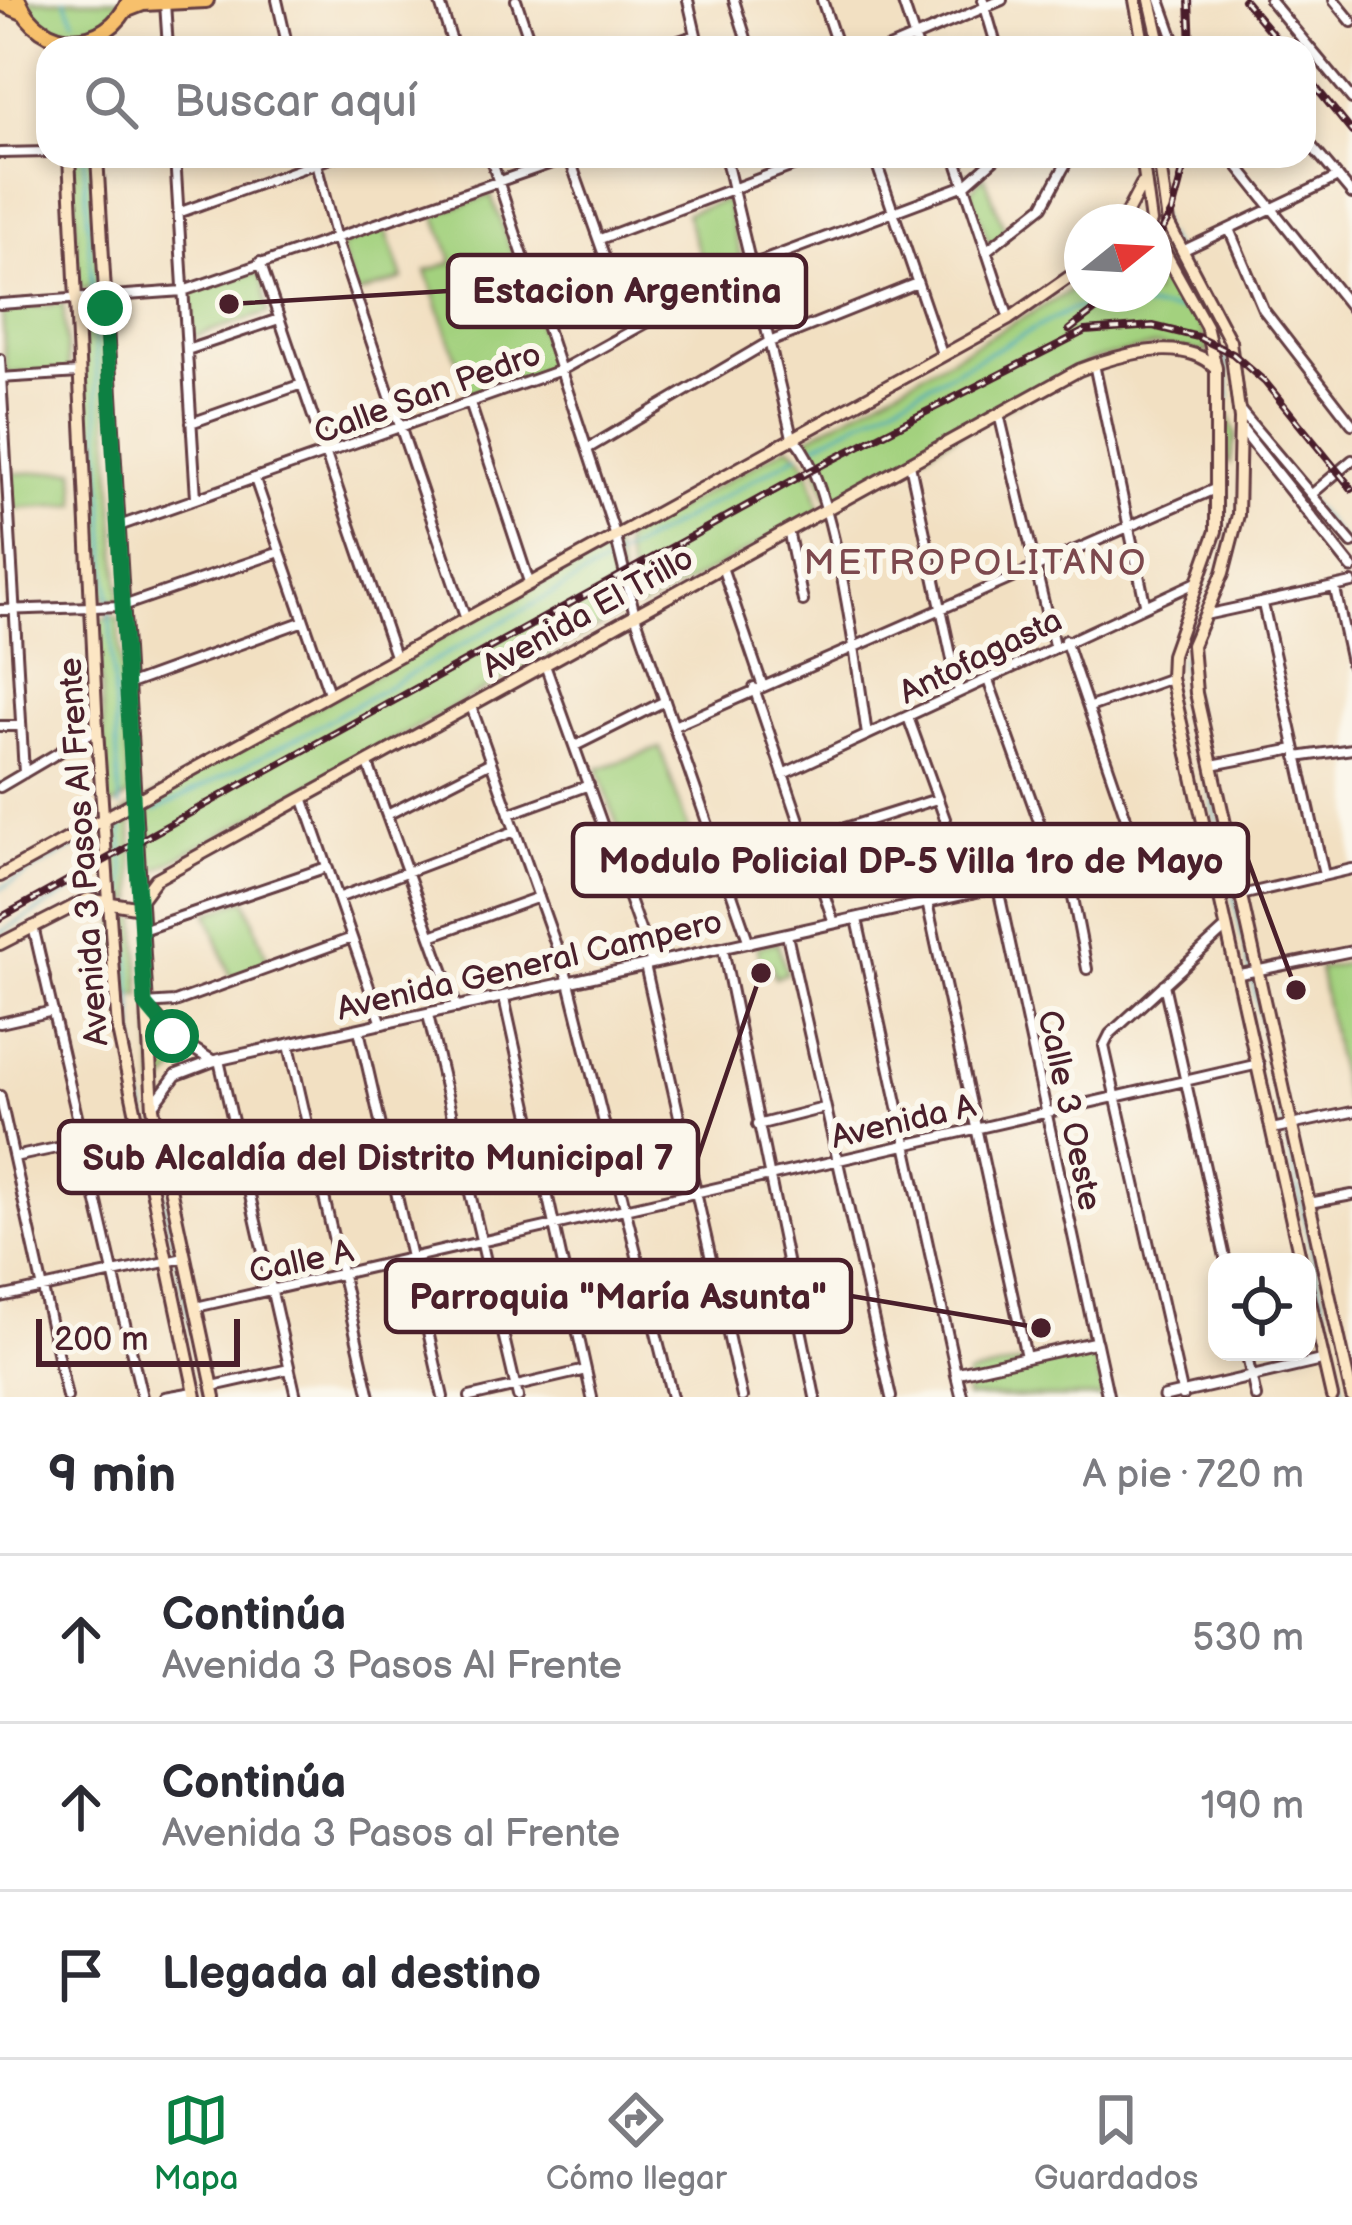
<!DOCTYPE html>
<html lang="es">
<meta charset="utf-8">
<style>
:root{--surface:#fff;--page:#f7f7f7;--text:#2b2b33;--muted:#7c7c81;--line:#e1e1e2;--accent:#0b8043}
body{margin:0;font-family:"Balsamiq Sans",sans-serif;background:var(--page);color:var(--text)}
.controls{position:absolute;right:36px;bottom:36px;display:grid;overflow:hidden;border-radius:24px;box-shadow:0 6px 18px #0003}
.controls button{width:108px;height:108px;display:grid;place-items:center;padding:0;border:0;border-bottom:3px solid var(--line);background:var(--surface);color:var(--text);font:60px sans-serif}
.compass{position:absolute;left:1064px;top:204px;width:108px;height:108px;border-radius:50%;background:var(--surface);box-shadow:0 6px 18px #0003;rotate:72deg}
.scale{position:absolute;left:36px;bottom:30px;width:204px;box-sizing:border-box;padding-left:12px;border:6px solid #4a1f2b;border-top:0;font-size:33px;line-height:42px;white-space:nowrap;color:#4a1f2b;-webkit-text-stroke:9px #fbf7ec;paint-order:stroke}
.stop{position:absolute;width:36px;height:36px;margin:-27px;border:9px solid #0b8043;border-radius:50%;background:#fff}
.stop.end{background:#0b8043;border-color:#fff;box-shadow:0 3px 12px #0008}
.list{margin:0;padding:0;list-style:none}
h2{display:flex;justify-content:space-between;align-items:center;height:156px;margin:0;padding:0 48px;font-size:51px}
h2 small{font-size:39px;font-weight:400;color:var(--muted)}
.list li{display:grid;grid-template-columns:78px 1fr auto;gap:36px;align-items:center;box-sizing:border-box;height:168px;padding:0 48px;border-top:3px solid var(--line)}
.list b{display:block;font-size:45px;white-space:nowrap}
.list p{margin:0;font-size:39px;white-space:nowrap;color:var(--muted)}
.list em{font-size:39px;font-style:normal;color:var(--muted)}
.icon{flex:none;width:66px;height:66px;fill:none;stroke:currentColor;stroke-width:2;stroke-linecap:round;stroke-linejoin:round}
.map{position:relative;flex:none;width:1352px;height:1397px;overflow:hidden}
.search{position:absolute;background:var(--surface);box-shadow:0 6px 18px #0003;left:36px;right:36px;top:36px;height:132px;display:flex;align-items:center;gap:30px;box-sizing:border-box;padding:0 42px;border-radius:36px;color:var(--muted);font-size:45px}
.sheet{height:660px;background:var(--surface)}
nav{display:flex;justify-content:space-around;align-items:center;box-sizing:border-box;height:168px;border-top:3px solid var(--line);background:var(--surface);font-size:33px;color:var(--muted)}
nav a{display:grid;justify-items:center;gap:6px}
nav .on{color:var(--accent)}
.map>svg:first-child{display:block}
.green{fill:#a3d17e;stroke:#767854;stroke-width:3}
.lines{fill:none;stroke-linecap:round;stroke-linejoin:round}
.stream{stroke:#3ea9be;stroke-width:3}
.minor-casing{stroke:#633c42;stroke-width:14}
.tertiary-casing{stroke:#633c42;stroke-width:15}
.secondary-casing{stroke:#633c42;stroke-width:16}
.trunk-casing{stroke:#633c42;stroke-width:20}
.minor{stroke:#fff;stroke-width:8}
.tertiary{stroke:#fff;stroke-width:9}
.secondary{stroke:#fce6c4;stroke-width:10}
.trunk{stroke:#f7c06c;stroke-width:14}
.rail-casing{stroke:#4a1f2b;stroke-width:8}
.rail{stroke:#fbf7ec;stroke-width:3;stroke-dasharray:9;stroke-linecap:butt}
.route{stroke:#0b8043;stroke-width:15}
.labels{text-anchor:middle;stroke-width:12;stroke-linejoin:round;paint-order:stroke}
.street-label{font-size:33px;fill:#4a1f2b;stroke:#fbf7ec}
.neighbourhood-label{font-size:36px;letter-spacing:3px;fill:#7d494e;stroke:#fbf7ec}
.leader{fill:none;stroke:#4a1f2b;stroke-width:4.5}
.callout-dot{fill:#4a1f2b;stroke:#fbf7ec;stroke-width:4.5}
.callout{fill:#fbf7ec;stroke:#4a1f2b;stroke-width:4.5}
.callout-label{font-size:36px;text-anchor:middle;font-weight:bold;fill:#4a1f2b}
</style>
<div class="map">
<svg width="1352" height="1397" viewBox="0 0 1352 1397">
<rect width="100%" height="100%" fill="#fbf7ec"/>
<filter id="ink" filterUnits="userSpaceOnUse"><feTurbulence type="fractalNoise" baseFrequency=".00833" numOctaves="2"/><feDisplacementMap in="SourceGraphic" scale="24" xChannelSelector="R" yChannelSelector="G"/><feConvolveMatrix kernelMatrix="1 2 1 2 8 2 1 2 1" color-interpolation-filters="sRGB"/></filter>
<filter id="wash" filterUnits="userSpaceOnUse"><feTurbulence type="fractalNoise" baseFrequency=".004" numOctaves="4" result="noise"/><feDisplacementMap in="SourceGraphic" scale="48" xChannelSelector="R" yChannelSelector="G"/><feGaussianBlur stdDeviation="2.7" result="paint"/><feColorMatrix in="noise" values="0 0 0 0 0 0 0 0 0 0 0 0 0 0 0 0 0 1.4 0 .05"/><feComposite in="paint" operator="in"/></filter>
<g filter="url(#wash)">
<rect width="100%" height="100%" fill="#f2e0c2"/>
<!-- green -->
<path class="green" d="M25,0H124L99,32C64,37 44,33 25,0Z
M72,156H93L101,290L79,288Z
M984,175L1006,234L989,244L970,191Z
M491,195L553,365L551,371L470,399L426,271L453,262L435,214Z
M726,200L743,265L708,280L686,213Z
M385,227L403,279L355,295L340,247Z
M1154,250L1202,328L1209,353L1158,345L1091,360L830,505L807,438L1069,292L1082,278V294H1154Z
M254,272L261,277L268,313L192,337L191,292Z
M63,304L69,372L6,373L2,310Z
M101,306L120,601L97,596L81,314Z
M1227,412L1236,435L1230,463L1221,455L1222,414Z
M788,446C810,457 814,488 820,511L640,609L623,545L627,537Z
M75,470L77,505L11,509L9,474Z
M614,544L630,610L145,876L140,803Z
M108,615L118,618L129,796L107,809L98,625Z
M660,748L694,846L632,868L598,769Z
M130,808L135,901H117L109,826Z
M246,899L269,964L231,978L208,913Z
M125,916L137,919L141,995L120,993L116,922Z
M777,942L787,973L775,978L771,964H760L757,947Z
M1352,962V1098L1345,1100L1319,969Z
M151,1020L189,1057L156,1093Z
M1091,1347L1105,1397H966L967,1375Z"/>
<g class="lines">
<!-- stream -->
<path class="stream" d="M65,0L74,20
M1151,34L1153,48
M84,156L92,292
M1150,178L1151,156
M1152,194L1161,226
M1165,235L1221,340
M93,302L120,807
M1110,305L1183,310
M1226,356L1229,398
M1247,427L1352,553
M809,448L1070,310L1095,305
M1181,657L1344,1397
M155,811L301,736L799,454
M121,817L126,903
M0,889L93,836
M127,912L137,1076L206,1397
M0,933L95,877"/>
</g>
</g>
<g filter="url(#ink)">
<g class="lines">
<!-- minor casing -->
<g class="minor-casing">
<path id="minor" d="M277,0L288,48
M439,0L454,48
M516,0L532,48
M688,0L699,48
M734,0L749,48
M822,0L838,48
M902,0L918,48
M983,0L997,48
M1160,0L1177,48
M1270,0L1352,99
M1334,0L1352,22
M165,3L168,48
M436,48L453,43
M658,48L696,35
M889,48L1002,0
M1304,137L1352,194
M0,153L48,152
M175,156L196,498
M314,156L335,235L465,617
M490,156L615,534L635,615L749,943
M725,156L792,437C834,472 858,675 867,735
M874,156L942,354
M955,156L1009,319
M1230,156L1352,309
M569,157L631,331
M178,213L336,156
M1229,229L1263,309L1352,424
M600,239L819,156
M986,251L1043,206L1070,156
M1182,251L1338,177
M260,262L395,656
M0,304L183,291L572,156
M187,350L279,319
M0,359L24,773
M1094,364L1145,603
M0,378L79,373
M470,403L529,582
M1239,409L1352,543
M999,414L1054,645
M191,423L302,384
M587,449L767,343L917,283
M910,464L959,692
M255,479L329,693
M1312,494L1352,460
M119,526L561,370L749,266L965,185L998,156
M788,530L803,601
M722,567L762,684
M1335,589L1352,667
M1263,604L1324,875
M0,610L123,606L280,552
M1205,615L1352,583
M1065,640L1139,856
M545,665L652,963
M988,680L1058,874
M127,685L304,621
M754,688L834,923
M471,706L569,982L672,1397
M1090,707L1171,678
M908,717L972,893
M0,726H21
M674,726L1217,488
M575,746L665,701
M1297,757L1352,749
M368,764L457,1008
M1212,765L1295,749
M783,774L1197,582
M0,787L97,730
M304,800L382,1024
M509,814L589,785
M387,815L491,762
M807,840L937,799
M1068,872L1087,969
M998,888L1096,1342
M1241,895L1352,869
M338,898L515,831
M927,902L1026,1357
M857,919L956,1373
M33,926L142,1397
M142,930L327,867
M787,935L891,1397
M431,936L539,897
M723,949L815,1397
M645,965L742,1397
M1240,974L1352,951
M1164,984L1226,1262
M504,998L592,1397
M145,1004L175,1002L352,938
M428,1015L518,1397
M0,1023L53,1011
M359,1030L443,1397
M289,1045L370,1397
M219,1060L296,1397
M0,1096L67,1397
M757,1125L824,1108
M1272,1129L1352,1112
M14,1157L137,1131
M1309,1203L1352,1195
M0,1297L184,1258
M196,1307L1259,1064
M1246,1352L1256,1397
M213,1386L289,1369
M1183,1396L1104,1046L1110,1034L1227,927
M165,1397L194,1392
M470,1397L586,1370"/>
</g>
<!-- tertiary casing -->
<g class="tertiary-casing">
<path id="tertiary" d="M1240,427L1352,568
M149,1008L173,1036L213,1061
M155,1103L176,1075L213,1061L1208,840
M962,1397L956,1373L1096,1342L1108,1397
M1164,1397L1323,1360"/>
</g>
<!-- secondary casing -->
<g class="secondary-casing">
<path id="secondary" d="M1135,0L1144,48
M1150,0L1161,48
M69,156L97,730L118,1030L196,1397
M97,156L153,1108L215,1397
M1142,156L1151,222
M1159,156L1168,223L1230,341L1240,419L1238,515L1223,573L1192,645L1196,693L1352,1397
M1122,222L1142,184
M1154,233L1206,326L1216,368V531L1172,655L1171,678L1301,1262
M0,876L1009,319L1082,268
M0,944L88,899L135,907L156,879L1079,370C1118,355 1183,335 1216,368
M1307,1288L1332,1397"/>
</g>
<!-- trunk casing -->
<g class="trunk-casing">
<path id="trunk" d="M18,0C40,53 107,53 130,0
M0,2L23,12
M125,10L143,3L206,0"/>
</g>
<!-- minor -->
<use href="#minor" class="minor"/>
<!-- tertiary -->
<use href="#tertiary" class="tertiary"/>
<!-- secondary -->
<use href="#secondary" class="secondary"/>
<!-- trunk -->
<use href="#trunk" class="trunk"/>
<!-- rail casing -->
<g class="rail-casing">
<path id="rail" d="M1189,0L1191,48
M1244,0L1284,48
M1304,73L1352,132
M1154,245L1172,212L1187,156
M1069,330L1116,294
M0,918L808,472L1085,331L1153,326L1198,337L1233,354L1265,382L1352,489"/>
</g>
<!-- rail -->
<use href="#rail" class="rail"/>
</g>
</g>
<g class="lines" filter="url(#ink)">
<!-- route -->
<path class="route" d="M105,308L145,1004L172,1036"/>
</g>
<g class="labels">
<!-- street labels -->
<g class="street-label">
<text transform="translate(427 392) rotate(-20)" y="12">Calle San Pedro</text>
<text transform="translate(587 611) rotate(-29)" y="12">Avenida El Trillo</text>
<text transform="translate(980 655) rotate(-26)" y="12">Antofagasta</text>
<text transform="translate(82 852) rotate(-94)" y="12">Avenida 3 Pasos Al Frente</text>
<text transform="translate(529 964) rotate(-13)" y="12">Avenida General Campero</text>
<text transform="translate(1071 1110) rotate(78)" y="12">Calle 3 Oeste</text>
<text transform="translate(903 1120) rotate(-13)" y="12">Avenida A</text>
<text transform="translate(301 1260) rotate(-12)" y="12">Calle A</text>
</g>
<!-- neighbourhood labels -->
<g class="neighbourhood-label">
<text x="976" y="574">METROPOLITANO</text>
</g>
</g>
<!-- callouts -->
<path class="leader" d="M229 304L448 291M1296 990L1248 860M761 973L698 1157M1041 1328L851 1296"/>
<g class="callout-dot">
<circle cx="229" cy="304" r="12"/>
<circle cx="1296" cy="990" r="12"/>
<circle cx="761" cy="973" r="12"/>
<circle cx="1041" cy="1328" r="12"/>
</g>
<g class="callout">
<rect x="448" y="255" width="358" height="72" rx="12"/>
<rect x="573" y="824" width="675" height="72" rx="12"/>
<rect x="59" y="1121" width="639" height="72" rx="12"/>
<rect x="386" y="1260" width="465" height="72" rx="12"/>
</g>
<g class="callout-label">
<text x="627" y="303">Estacion Argentina</text>
<text x="911" y="873">Modulo Policial DP-5 Villa 1ro de Mayo</text>
<text x="378" y="1170">Sub Alcaldía del Distrito Municipal 7</text>
<text x="618" y="1309">Parroquia "María Asunta"</text>
</g>
</svg>
<div class="controls">
<button><svg class="icon" aria-label="locate" viewBox="0 0 24 24"><circle cx="12" cy="12" r="6"/><path d="M12 2v4M12 18v4M2 12h4M18 12h4"/></svg></button>
</div>
<svg class="compass" viewBox="-18 -18 36 36"><path d="M0-13l5 13h-10z" fill="#e53935"/><path d="M0 13l5-13h-10z" fill="#7c7c81"/></svg>
<div class="scale">200 m</div>
<div class="stop" style="left:172px;top:1036px"></div>
<div class="stop end" style="left:105px;top:308px"></div>
<div class="search"><svg class="icon" aria-label="search" viewBox="0 0 24 24"><circle cx="10" cy="10" r="6"/><path d="M15 15l6 6"/></svg>Buscar aquí</div>
</div>
<section class="sheet">
<h2>9 min<small>A pie · 720 m</small></h2>
<ul class="list">
<li><svg class="icon" aria-label="ahead" viewBox="0 0 24 24"><path d="M12 20V5M6 11l6-6 6 6"/></svg><div><b>Continúa</b><p>Avenida 3 Pasos Al Frente</p></div><em>530 m</em></li>
<li><svg class="icon" aria-label="ahead" viewBox="0 0 24 24"><path d="M12 20V5M6 11l6-6 6 6"/></svg><div><b>Continúa</b><p>Avenida 3 Pasos al Frente</p></div><em>190 m</em></li>
<li><svg class="icon" aria-label="arrive" viewBox="0 0 24 24"><path d="M6 21V4h12l-3 4 3 4H6"/></svg><div><b>Llegada al destino</b></div></li>
</ul>
</section>
<nav>
<a class="on"><svg class="icon" aria-label="map" viewBox="0 0 24 24"><path d="M3 6l6-2 6 2 6-2v14l-6 2-6-2-6 2zM9 4v14M15 6v14"/></svg>Mapa</a>
<a><svg class="icon" aria-label="directions" viewBox="0 0 24 24"><path d="M12 3l9 9-9 9-9-9zM9 14v-3h6M13 9l2 2-2 2"/></svg>Cómo llegar</a>
<a><svg class="icon" aria-label="saved" viewBox="0 0 24 24"><path d="M7 4h10v16l-5-4-5 4z"/></svg>Guardados</a>
</nav>
